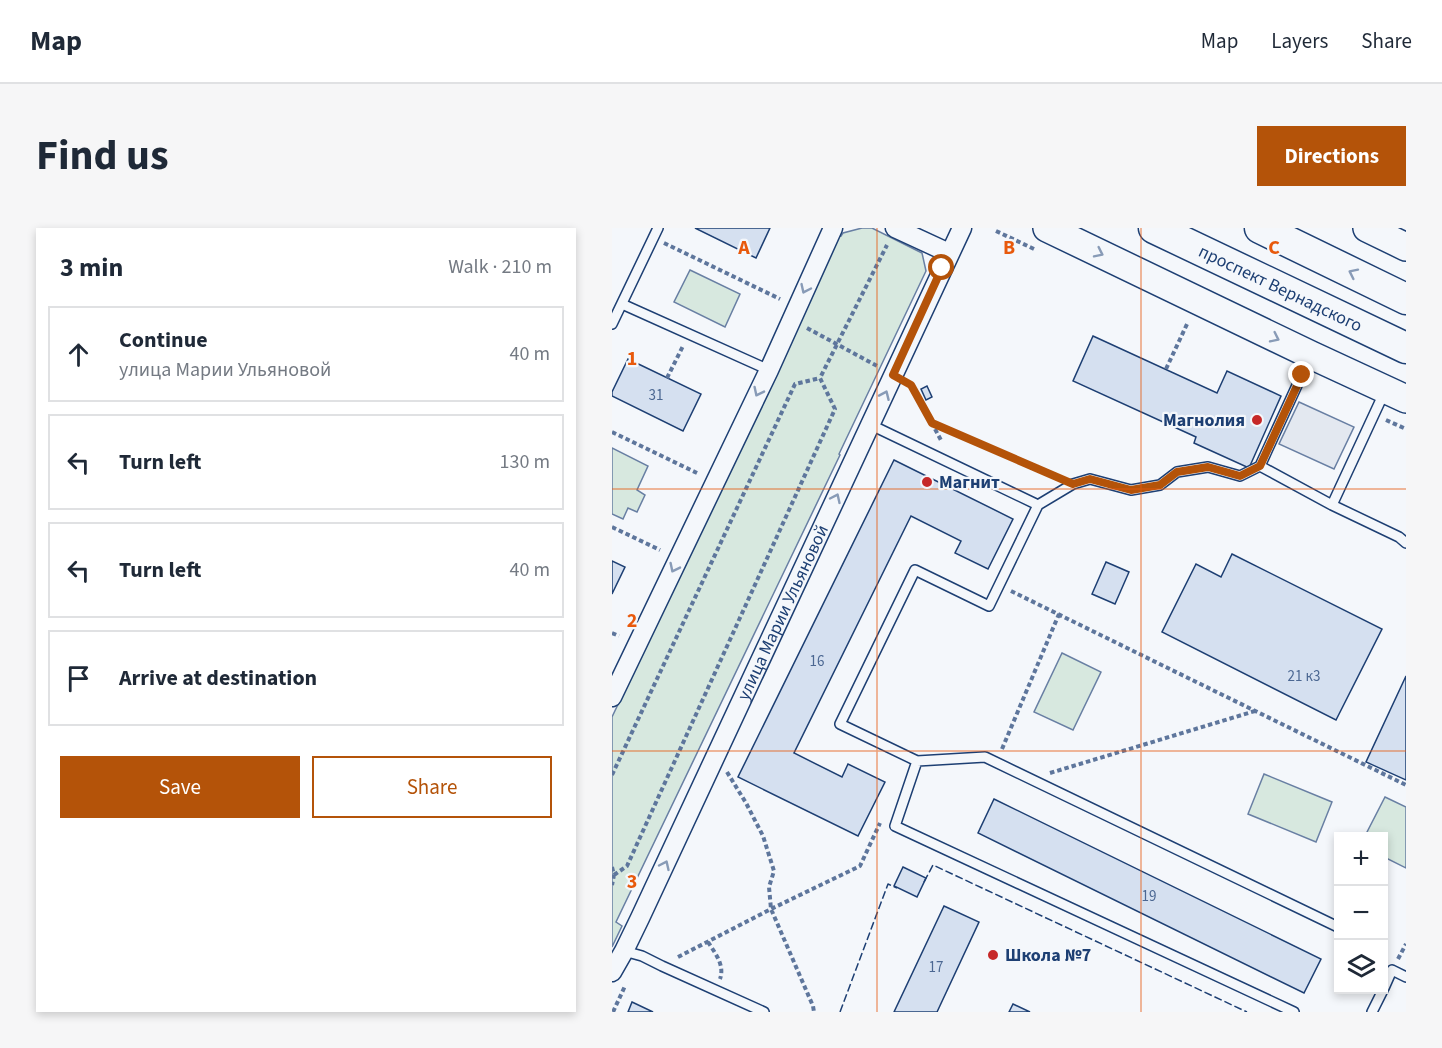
<!DOCTYPE html>
<meta charset="utf-8">
<style>
:root{--surface:#fff;--page:#f6f6f7;--text:#1f2937;--muted:#747a83;--line:#e0e1e3;--accent:#b45309}
body{margin:0;font-family:"Source Sans 3",sans-serif;background:var(--page);color:var(--text)}
.controls{position:absolute;right:18px;bottom:18px;display:grid;overflow:hidden;border-radius:0px;box-shadow:0 3px 9px #0003}
.controls button{width:54px;height:54px;display:grid;place-items:center;padding:0;border:0;border-bottom:2px solid var(--line);background:var(--surface);color:var(--text);font:30px sans-serif}
.stop{position:absolute;width:18px;height:18px;margin:-14px;border:4px solid #b45309;border-radius:50%;background:#fff}
.stop.end{background:#b45309;border-color:#fff;box-shadow:0 2px 6px #0008}
.list{margin:0;padding:0;list-style:none}
h2{display:flex;justify-content:space-between;align-items:center;height:78px;margin:0;padding:0 24px;font-size:26px}
h2 small{font-size:20px;font-weight:400;color:var(--muted)}
.list li{display:grid;grid-template-columns:39px 1fr auto;gap:18px;align-items:center;box-sizing:border-box;height:96px;margin:0 12px 12px;padding:0 12px;border:2px solid var(--line);border-radius:0px}
.list b{display:block;font-size:22px;white-space:nowrap}
.list p{margin:0;font-size:20px;white-space:nowrap;color:var(--muted)}
.list em{font-size:20px;font-style:normal;color:var(--muted)}
.actions{display:flex;gap:12px;padding:18px 24px}
.actions a{flex:1;padding:14px 0;border:2px solid var(--accent);border-radius:0px;text-align:center;font-size:21px;color:var(--accent)}
.actions .main{background:var(--accent);color:#fff}
.icon{flex:none;width:33px;height:33px;fill:none;stroke:currentColor;stroke-width:2;stroke-linecap:round;stroke-linejoin:round}
.map{position:relative;flex:none;width:794px;height:784px;overflow:hidden;border-radius:0px}
header{display:flex;align-items:center;gap:36px;box-sizing:border-box;height:84px;padding:0 30px;background:var(--surface);border-bottom:2px solid var(--line)}
header strong{font-size:28px}
nav{display:flex;gap:33px;margin-inline-start:auto;font-size:21px}
.intro{display:flex;align-items:center;justify-content:space-between;box-sizing:border-box;height:144px;padding:0 36px}
h1{margin:0;font-size:42px}
.button{padding:15px 27px;border-radius:0px;background:var(--accent);color:#fff;font-size:21px;font-weight:700}
main{display:flex;gap:36px;padding:0 36px}
aside{flex:1;background:var(--surface);border-radius:0px;box-shadow:0 3px 9px #0003}
.map>svg:first-child{display:block}
.green{fill:#d7e8df;stroke:#687fa3;stroke-width:1.5}
.parking{fill:#e3e8f0;stroke:#687fa3;stroke-width:1.5}
.building{fill:#d5e0f0;stroke:#1d3f73;stroke-width:1.5}
.lines{fill:none;stroke-linecap:round;stroke-linejoin:round}
.lane-casing{stroke:#1d3f73;stroke-width:12}
.street-casing{stroke:#1d3f73;stroke-width:21}
.secondary-casing{stroke:#1d3f73;stroke-width:30}
.primary-casing{stroke:#1d3f73;stroke-width:33}
.path{stroke:#5e769c;stroke-width:4;stroke-dasharray:4.5 3;stroke-linecap:butt}
.lane{stroke:#f4f7fb;stroke-width:9}
.street{stroke:#f4f7fb;stroke-width:18}
.secondary{stroke:#f4f7fb;stroke-width:27}
.primary{stroke:#f4f7fb;stroke-width:30}
.fence{stroke:#1d3f73;stroke-width:1.5;stroke-dasharray:8 3;stroke-linecap:butt}
.oneway{stroke:#889bb7}
.route{stroke:#b45309;stroke-width:8}
.grid{fill:none;stroke:#e8590c;stroke-width:1.5;stroke-opacity:0.55}
.poi-dot{fill:#c62828;stroke:#f4f7fb;stroke-width:2}
.labels{text-anchor:middle;stroke-width:4.5;stroke-linejoin:round;paint-order:stroke}
.number-label{font-size:15px;fill:#4b6792}
.street-label{font-size:18px;fill:#1d3f73;stroke:#f4f7fb}
.poi-label{font-size:18px;font-weight:bold;fill:#1d3f73;stroke:#f4f7fb;text-anchor:start}
.grid-label{font-size:20px;text-anchor:middle;font-weight:bold;fill:#e8590c;stroke:#f4f7fb;stroke-width:4.5;stroke-linejoin:round;paint-order:stroke}
</style>
<header>
<strong>Map</strong>
<nav><a>Map</a><a>Layers</a><a>Share</a></nav>
</header>
<div class="intro"><h1>Find us</h1><a class="button">Directions</a></div>
<main>
<aside>
<h2>3 min<small>Walk · 210 m</small></h2>
<ul class="list">
<li><svg class="icon" aria-label="ahead" viewBox="0 0 24 24"><path d="M12 20V5M6 11l6-6 6 6"/></svg><div><b>Continue</b><p>улица Марии Ульяновой</p></div><em>40 m</em></li>
<li><svg class="icon" aria-label="left" viewBox="0 0 24 24"><path d="M17 20v-9H6M10 6l-5 5 5 5"/></svg><div><b>Turn left</b></div><em>130 m</em></li>
<li><svg class="icon" aria-label="left" viewBox="0 0 24 24"><path d="M17 20v-9H6M10 6l-5 5 5 5"/></svg><div><b>Turn left</b></div><em>40 m</em></li>
<li><svg class="icon" aria-label="arrive" viewBox="0 0 24 24"><path d="M6 21V4h12l-3 4 3 4H6"/></svg><div><b>Arrive at destination</b></div></li>
</ul>
<div class="actions"><a class="main">Save</a><a>Share</a></div>
</aside>
<div class="map">
<svg width="794" height="784" viewBox="0 0 794 784">
<rect width="100%" height="100%" fill="#f4f7fb"/>
<!-- green -->
<path class="green" d="M250,0H260L310,25L314,43L227,226L228,227L4,694L10,698L0,719V489L176,120L227,7L229,8L231,5Z
M78,42L128,66L113,99L62,74Z
M0,220L36,238L25,262L33,267L25,284L16,280L11,291L0,286Z
M450,425L489,444L461,502L422,484Z
M652,546L720,574L704,614L636,586Z
M773,569L794,579V640L772,629V608H753Z"/>
<!-- parking -->
<path class="parking" d="M687,174L742,199L722,241L667,216Z"/>
<!-- building -->
<path class="building" d="M83,0H158L144,30Z
M481,108L605,165L615,143L669,168L637,240L582,215L584,209L461,153Z
M16,131L89,166L71,203L0,168V164Z
M315,158L320,169L314,172L309,161Z
M282,232L401,291L376,341L343,325L349,313L299,288L182,525L230,549L236,536L273,554L246,608L126,549Z
M620,326L770,401L724,492L550,404L584,336L609,349Z
M0,333L13,339L0,366Z
M494,334L517,344L503,376L480,366Z
M794,448V552L754,534Z
M382,571L709,731L692,765L366,605Z
M291,639L314,650L305,669L282,658Z
M332,678L367,694L325,784H282Z
M20,774L41,784H16Z
M401,776L418,784H397Z"/>
<g class="lines">
<!-- lane casing -->
<g class="lane-casing">
<path id="lane" d="M10,76L157,142
M0,96L46,0
M698,129L648,238L720,277L787,309L794,315
M259,197L426,277L461,256L478,251L519,262L548,257L565,244L596,239L628,248L648,238
M426,277L377,378L303,342L228,496L305,533L283,598L682,784
M720,277L772,165
M305,533L373,529L726,699
M12,723L30,728L50,738L152,784
M772,760L780,742L794,749
M760,784L771,762"/>
</g>
<!-- street casing -->
<g class="street-casing">
<g id="street">
<path d="M283,0L337,25"/>
<path d="M0,469L157,142L221,0"/>
<path id="s1" d="M0,744L12,723L28,690L350,0"/>
</g>
</g>
<!-- secondary casing -->
<g class="secondary-casing">
<path id="secondary" d="M435,0L699,127L794,171
M755,0L794,19"/>
</g>
<!-- primary casing -->
<g class="primary-casing">
<g id="primary">
<path id="s2" d="M542,0L794,120"/>
<path d="M648,0L794,71"/>
</g>
</g>
<!-- path -->
<path class="path" d="M384,3L422,21
M52,15L168,71
M195,100L267,139
M554,141L576,94
M55,150L71,118
M297,156L299,157L330,214
M774,192L794,201
M320,195L446,250
M0,204L85,245
M0,299L48,322
M399,363L794,557
M0,405L7,408
M390,521L447,386
M115,544L134,575L151,608L162,643L157,659L159,681L201,778L202,784
M438,545L643,483
M0,547L183,156L208,150
M0,639L2,647L0,657
M2,647L15,638L223,181L208,150L275,17
M96,714C103,725 113,737 108,751
M66,729L159,681L248,638L268,595
M786,731L794,716
M1,784L13,758"/>
<!-- lane -->
<use href="#lane" class="lane"/>
<!-- street -->
<use href="#street" class="street"/>
<!-- secondary -->
<use href="#secondary" class="secondary"/>
<!-- primary -->
<use href="#primary" class="primary"/>
<!-- fence -->
<path class="fence" d="M312,654L321,637L635,784
M228,784L276,656L285,660"/>
</g>
<!-- one-way arrows -->
<defs><path id="oneway-chevron" d="M-2-3.5L2.5 0L-2 3.5" fill="none" stroke-width="1.6" stroke-linecap="round" stroke-linejoin="round" transform="scale(1.5)"/></defs>
<g class="oneway">
<use href="#oneway-chevron" transform="translate(487 25) rotate(26)"/>
<use href="#oneway-chevron" transform="translate(741 45) rotate(-154)"/>
<use href="#oneway-chevron" transform="translate(193 61) rotate(115)"/>
<use href="#oneway-chevron" transform="translate(663 110) rotate(26)"/>
<use href="#oneway-chevron" transform="translate(146 164) rotate(116)"/>
<use href="#oneway-chevron" transform="translate(273 167) rotate(-66)"/>
<use href="#oneway-chevron" transform="translate(224 270) rotate(-65)"/>
<use href="#oneway-chevron" transform="translate(62 340) rotate(116)"/>
<use href="#oneway-chevron" transform="translate(53 637) rotate(-65)"/>
</g>
<g class="lines">
<!-- route -->
<path class="route" d="M330,40L281,147L299,157L320,195L461,256L478,251L519,262L548,257L565,244L596,239L628,248L648,238L690,147"/>
</g>
<!-- grid -->
<path class="grid" d="M265,0V784M529,0V784M0,261H794M0,523H794"/>
<!-- markers -->
<g class="poi-dot">
<circle cx="645" cy="192" r="6"/>
<circle cx="315" cy="254" r="6"/>
<circle cx="381" cy="727" r="6"/>
</g>
<g class="labels">
<!-- number labels -->
<g class="number-label">
<text x="44" y="172">31</text>
<text x="205" y="438">16</text>
<text x="692" y="453">21 к3</text>
<text x="537" y="673">19</text>
<text x="324" y="744">17</text>
</g>
<!-- street labels -->
<g class="street-label">
<text dy="6" stroke="none"><textPath href="#s2" startOffset="140">проспект Вернадского</textPath></text>
<text dy="6" stroke="none"><textPath href="#s1" startOffset="398">улица Марии Ульяновой</textPath></text>
</g>
<!-- poi labels -->
<g class="poi-label">
<text x="633" y="198" text-anchor="end">Магнолия</text>
<text x="327" y="260">Магнит</text>
<text x="393" y="733">Школа №7</text>
</g>
</g>
<g class="grid-label">
<text x="132" y="26">A</text>
<text x="397" y="26">B</text>
<text x="662" y="26">C</text>
<text x="20" y="137">1</text>
<text x="20" y="399">2</text>
<text x="20" y="660">3</text>
</g>
</svg>
<div class="controls">
<button>+</button>
<button>−</button>
<button><svg class="icon" aria-label="layers" viewBox="0 0 24 24"><path d="M12 4l9 5-9 5-9-5zM3 14l9 5 9-5"/></svg></button>
</div>
<div class="stop" style="left:330px;top:40px"></div>
<div class="stop end" style="left:690px;top:147px"></div>
</div>
</main>
